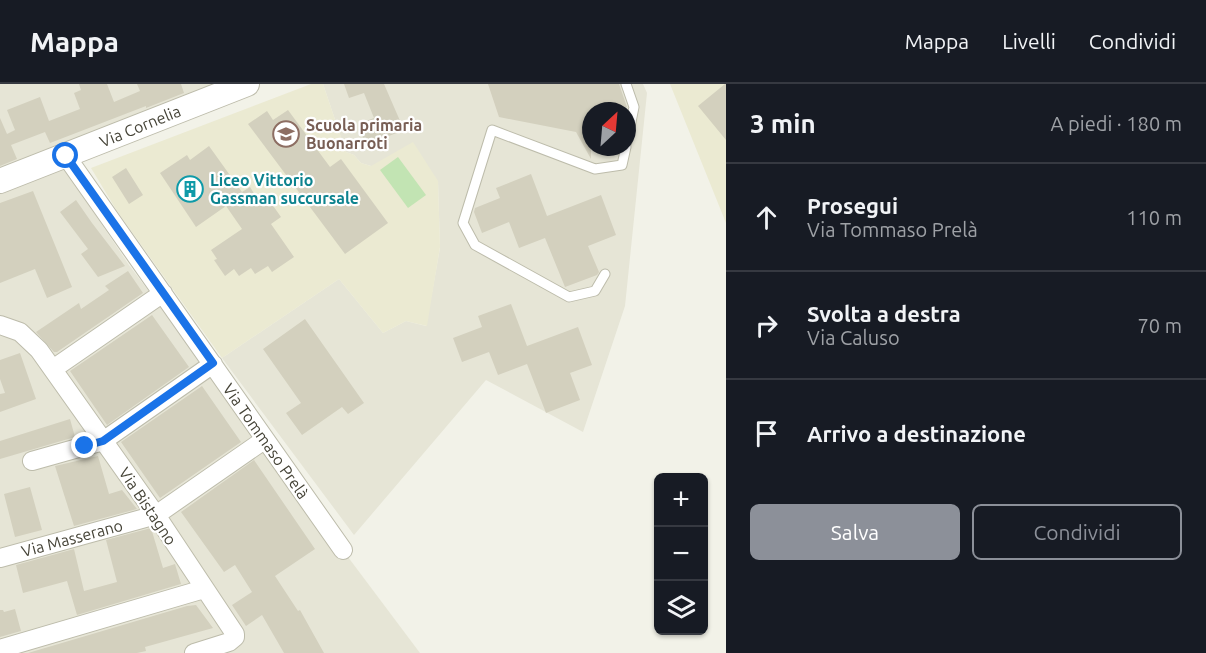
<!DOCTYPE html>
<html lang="it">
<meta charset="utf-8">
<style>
:root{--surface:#171b24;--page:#20242c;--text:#f1f3f6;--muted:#9ea1a6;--line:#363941;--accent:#8c9099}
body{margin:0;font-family:Ubuntu,sans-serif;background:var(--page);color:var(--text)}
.controls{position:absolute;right:18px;bottom:18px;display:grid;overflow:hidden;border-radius:9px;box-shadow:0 2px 4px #0004}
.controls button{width:54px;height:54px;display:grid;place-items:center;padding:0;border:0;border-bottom:2px solid var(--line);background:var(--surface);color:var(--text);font:30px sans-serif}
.compass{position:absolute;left:582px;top:18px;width:54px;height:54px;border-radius:50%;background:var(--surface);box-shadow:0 2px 4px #0004;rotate:26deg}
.stop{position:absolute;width:18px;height:18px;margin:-14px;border:4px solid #1a73e8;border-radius:50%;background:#fff}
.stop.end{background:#1a73e8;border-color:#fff;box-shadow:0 2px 6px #0008}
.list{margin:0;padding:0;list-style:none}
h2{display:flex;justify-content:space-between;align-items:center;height:78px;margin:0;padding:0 24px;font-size:26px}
h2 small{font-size:20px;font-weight:400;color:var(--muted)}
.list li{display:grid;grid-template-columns:39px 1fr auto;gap:18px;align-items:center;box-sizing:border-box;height:108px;padding:0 24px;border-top:2px solid var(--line)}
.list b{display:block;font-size:22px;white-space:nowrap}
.list p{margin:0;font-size:20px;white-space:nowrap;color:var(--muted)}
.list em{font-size:20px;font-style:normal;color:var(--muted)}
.actions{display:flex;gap:12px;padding:18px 24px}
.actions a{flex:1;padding:14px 0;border:2px solid var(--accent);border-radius:9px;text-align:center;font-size:21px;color:var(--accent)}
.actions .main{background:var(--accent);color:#fff}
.icon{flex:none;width:33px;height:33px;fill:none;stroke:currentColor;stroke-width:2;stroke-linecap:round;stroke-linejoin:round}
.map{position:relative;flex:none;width:726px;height:569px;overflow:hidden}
header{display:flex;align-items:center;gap:36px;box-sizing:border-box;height:84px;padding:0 30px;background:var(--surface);border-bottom:2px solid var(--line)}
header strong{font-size:28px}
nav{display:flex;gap:33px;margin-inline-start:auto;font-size:21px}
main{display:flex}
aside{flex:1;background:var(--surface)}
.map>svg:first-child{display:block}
.residential{fill:#e6e5d6;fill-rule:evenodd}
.education{fill:#ebead2}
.green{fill:#c2e4b3}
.building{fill:#d3d0be}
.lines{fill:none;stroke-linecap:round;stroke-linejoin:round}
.service-casing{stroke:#bdbcab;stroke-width:11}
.minor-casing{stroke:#bdbcab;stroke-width:20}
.tertiary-casing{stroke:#bdbcab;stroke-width:26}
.service{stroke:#fff;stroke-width:9}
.minor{stroke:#fff;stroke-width:18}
.tertiary{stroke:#fff;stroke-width:24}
.route{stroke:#1a73e8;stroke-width:8}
.labels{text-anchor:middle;stroke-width:4.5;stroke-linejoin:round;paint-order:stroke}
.education-label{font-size:16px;font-weight:bold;fill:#785e54;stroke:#fff;text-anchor:start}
.street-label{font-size:16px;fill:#454337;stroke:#fff}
.culture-label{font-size:16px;font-weight:bold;fill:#0d838f;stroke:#fff;text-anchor:start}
</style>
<header>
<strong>Mappa</strong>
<nav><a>Mappa</a><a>Livelli</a><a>Condividi</a></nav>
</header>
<main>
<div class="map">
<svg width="726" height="569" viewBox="0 0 726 569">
<rect width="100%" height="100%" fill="#f2f2e8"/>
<!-- residential -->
<path class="residential" d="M0,0H222L0,88Z
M323,0H643L647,9L625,222L583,348L486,296L354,451L222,274L339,195L383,249L406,237L426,242L440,164L438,97L371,82L361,79L354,71L346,68ZM591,27H627V63H591Z
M62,81L129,181L420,569H0V105Z"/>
<!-- education -->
<path class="education" d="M311,0H323L346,68L354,71L361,79L371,82L413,58L438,97L440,163L427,242L406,237L383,249L339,195L222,274L117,127L91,84Z
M670,0H726V139Z"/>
<!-- green -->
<path class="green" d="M398,73L426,111L408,124L380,86Z"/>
<!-- building -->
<path class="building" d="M79,0H107L114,18L140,7L137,0H181L184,9L146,24V22L50,59L45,48L11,61L17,75L0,82V34L7,50L15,46L7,26L40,13L49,37L80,25L74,9L81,6Z
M344,0H384L404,46L366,61L361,49L370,46L366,37L374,34L364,9L349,14Z
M488,0H619L627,23L617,27H591V75L576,48L499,33Z
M725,0H726V56L698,22Z
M288,26L330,83L341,75L388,139L345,170L248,40L267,27L273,36Z
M209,62L242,108L250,103L257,114L264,109L281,133L271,140L294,173L272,188L268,182L255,190L251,184L239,192L234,185L225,192L214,176L217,175L211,166L242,145L226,122L196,143L160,89L187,71L190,76Z
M126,84L143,111L129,120L112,93Z
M531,90L547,132L601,111L616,151L588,162L599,188L597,191L565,203L545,154L519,164L509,138L482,149L474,128L475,124L500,114L496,104Z
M33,107L72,203L47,214L35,185L0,199V119Z
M76,116L92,139L125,182L98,193L81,170L88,165L60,128Z
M128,187L143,209L57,268H54L36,248L79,219L81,225L109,206L105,202Z
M511,220L527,262L578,243L592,281L570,289L580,316L546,329L527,280L498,291L489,268L462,278L453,254L482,243L478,232Z
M152,231L189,283L107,341L70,287Z
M305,235L364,319L348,330L342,323L302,351L286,329L301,319L263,265Z
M20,269L36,315L0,328V310L5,309L0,295V276Z
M202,302L241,358L160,414L121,358Z
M70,335L75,353L0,375V357Z
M98,372L109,410L122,406L137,425L74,442L55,382Z
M254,376L315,465L275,492L298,527L300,526L324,569H284L262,531L246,542L232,521L252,508L235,481L224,488L181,428Z
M30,403L42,446L15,453L4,410Z
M151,444L163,484L175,480L181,500L77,531L67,497L23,509L16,481L74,465L84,507L117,498L106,456Z
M196,521L213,544L145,563L146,567L137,569H28L187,522Z
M15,525L21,547L0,553V526H3L4,528Z"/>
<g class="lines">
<!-- service casing -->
<g class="service-casing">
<path id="service" d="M626,0L634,23L627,58
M605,190L595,207L569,213L475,161L463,139L492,46L595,85L622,81L626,63"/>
</g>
<!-- minor casing -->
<g class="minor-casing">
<path id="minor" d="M66,72L343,466
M0,241L20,248L39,266L156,431L235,550V553L229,558L194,569
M53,285L163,209
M32,377L103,357L213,280
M0,474L156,431L264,356
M0,565L204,505"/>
</g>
<!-- tertiary casing -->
<g class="tertiary-casing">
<path id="tertiary" d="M0,97L247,0"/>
</g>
<!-- service -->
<use href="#service" class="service"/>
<!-- minor -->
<use href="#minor" class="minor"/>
<!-- tertiary -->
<use href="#tertiary" class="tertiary"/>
</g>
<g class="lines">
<!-- route -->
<path class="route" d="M66,72L213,279L103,357L85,362"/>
</g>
<!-- icons -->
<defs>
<g id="school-ring" transform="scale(1.35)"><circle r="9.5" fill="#fff" stroke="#8d6e63" stroke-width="1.5"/><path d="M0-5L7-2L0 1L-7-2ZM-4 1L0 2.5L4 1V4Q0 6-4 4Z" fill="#8d6e63"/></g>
<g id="building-ring" transform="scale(1.35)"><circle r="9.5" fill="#fff" stroke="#0f9aa8" stroke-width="1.5"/><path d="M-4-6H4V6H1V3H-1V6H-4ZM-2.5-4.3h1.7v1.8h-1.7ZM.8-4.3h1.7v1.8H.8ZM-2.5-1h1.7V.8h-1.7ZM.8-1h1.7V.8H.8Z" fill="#0f9aa8"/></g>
</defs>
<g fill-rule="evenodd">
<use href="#school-ring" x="286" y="50"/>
<use href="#building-ring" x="190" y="105"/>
</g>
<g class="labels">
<!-- education labels -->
<g class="education-label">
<text x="306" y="47">Scuola primaria<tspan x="306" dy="18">Buonarroti</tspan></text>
</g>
<!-- street labels -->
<g class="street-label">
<text transform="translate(140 42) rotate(-22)" y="6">Via Cornelia</text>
<text transform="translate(266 357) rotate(55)" y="6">Via Tommaso Prelà</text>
<text transform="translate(148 422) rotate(56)" y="6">Via Bistagno</text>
<text transform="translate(72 454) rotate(-15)" y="6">Via Masserano</text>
</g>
<!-- culture labels -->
<g class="culture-label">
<text x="210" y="102">Liceo Vittorio<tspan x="210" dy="18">Gassman succursale</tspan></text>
</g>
</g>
</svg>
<div class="controls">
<button>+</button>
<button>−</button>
<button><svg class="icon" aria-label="layers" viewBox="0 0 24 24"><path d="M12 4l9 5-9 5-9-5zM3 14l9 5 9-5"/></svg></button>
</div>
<svg class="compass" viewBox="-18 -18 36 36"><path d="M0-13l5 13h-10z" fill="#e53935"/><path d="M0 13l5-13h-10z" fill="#9ea1a6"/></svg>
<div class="stop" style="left:66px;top:72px"></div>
<div class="stop end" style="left:85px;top:362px"></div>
</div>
<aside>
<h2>3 min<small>A piedi · 180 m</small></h2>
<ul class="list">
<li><svg class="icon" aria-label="ahead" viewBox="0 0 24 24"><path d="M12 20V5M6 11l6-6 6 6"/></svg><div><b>Prosegui</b><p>Via Tommaso Prelà</p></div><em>110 m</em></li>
<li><svg class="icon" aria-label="right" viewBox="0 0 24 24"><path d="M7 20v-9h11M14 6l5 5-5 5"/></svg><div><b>Svolta a destra</b><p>Via Caluso</p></div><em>70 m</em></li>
<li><svg class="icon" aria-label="arrive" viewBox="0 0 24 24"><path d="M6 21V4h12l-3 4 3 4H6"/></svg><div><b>Arrivo a destinazione</b></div></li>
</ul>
<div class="actions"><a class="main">Salva</a><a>Condividi</a></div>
</aside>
</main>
